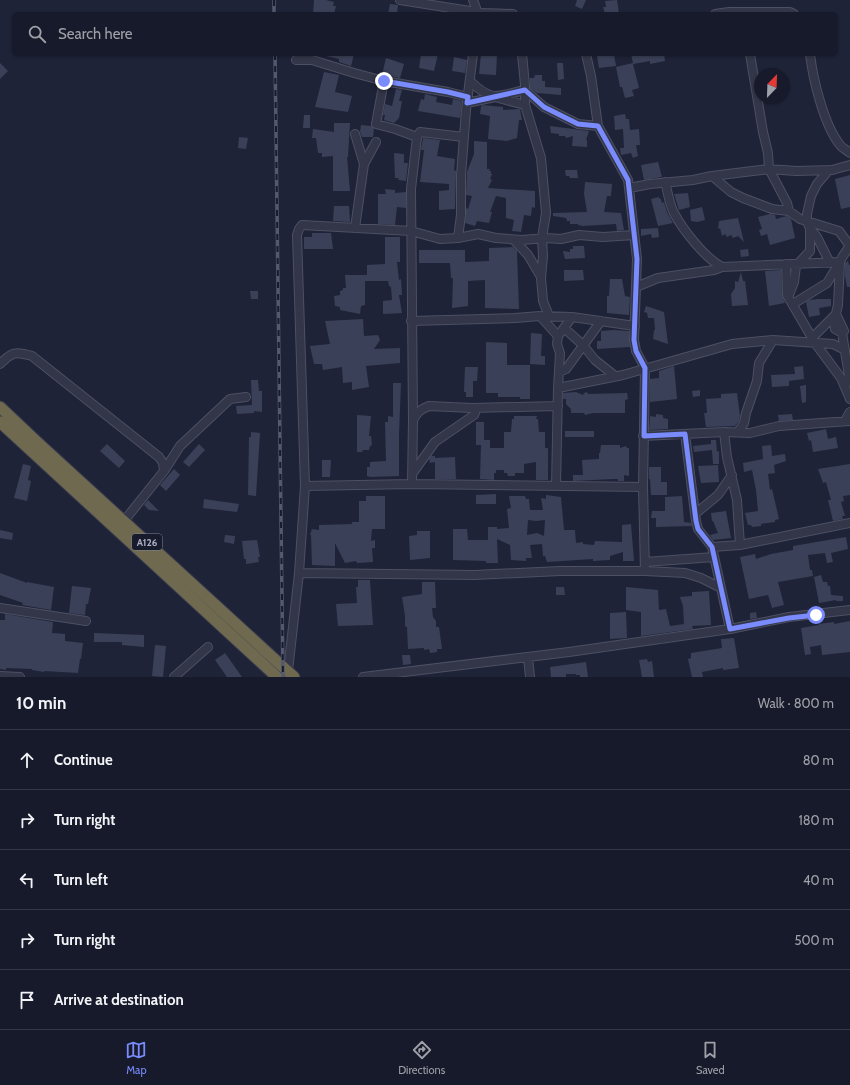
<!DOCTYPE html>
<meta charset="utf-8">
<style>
:root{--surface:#171a2a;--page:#202332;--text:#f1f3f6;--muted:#9ea1a8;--line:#363847;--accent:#798bfd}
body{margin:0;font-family:Cabin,sans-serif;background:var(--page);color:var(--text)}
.compass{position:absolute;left:754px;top:68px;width:36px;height:36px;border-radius:50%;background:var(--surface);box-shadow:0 1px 3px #0004;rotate:23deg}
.stop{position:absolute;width:12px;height:12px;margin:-9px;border:3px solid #798bfd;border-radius:50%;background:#fff}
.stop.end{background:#798bfd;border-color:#fff;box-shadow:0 1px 4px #0008}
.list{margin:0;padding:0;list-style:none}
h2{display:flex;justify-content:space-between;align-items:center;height:52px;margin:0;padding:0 16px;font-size:17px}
h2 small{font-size:13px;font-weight:400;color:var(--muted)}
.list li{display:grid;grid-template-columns:26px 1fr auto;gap:12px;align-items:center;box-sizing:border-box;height:60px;padding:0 16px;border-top:1px solid var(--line)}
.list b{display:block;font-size:15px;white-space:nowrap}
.list em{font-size:13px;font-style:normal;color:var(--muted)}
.icon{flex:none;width:22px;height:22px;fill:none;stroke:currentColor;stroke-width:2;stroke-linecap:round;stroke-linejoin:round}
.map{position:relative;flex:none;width:850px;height:677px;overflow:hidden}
.search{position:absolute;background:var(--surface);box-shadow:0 1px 3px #0004;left:12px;right:12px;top:12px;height:44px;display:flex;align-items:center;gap:10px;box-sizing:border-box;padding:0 14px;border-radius:6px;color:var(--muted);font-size:15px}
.sheet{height:352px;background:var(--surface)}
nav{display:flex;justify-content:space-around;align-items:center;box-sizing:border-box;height:56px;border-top:1px solid var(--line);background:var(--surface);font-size:11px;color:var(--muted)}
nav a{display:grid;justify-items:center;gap:2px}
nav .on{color:var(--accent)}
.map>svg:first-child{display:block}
.building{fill:#3a4058;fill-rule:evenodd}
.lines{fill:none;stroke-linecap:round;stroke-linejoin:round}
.minor-casing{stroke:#4d5063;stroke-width:10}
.highway-casing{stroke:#3a3d4f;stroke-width:13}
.minor{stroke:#323648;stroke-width:8}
.highway{stroke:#6f6a4f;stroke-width:11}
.rail-casing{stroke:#545870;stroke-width:3.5}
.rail{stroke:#181b2c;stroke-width:2;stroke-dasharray:6;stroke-linecap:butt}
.route{stroke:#798bfd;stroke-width:5}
.labels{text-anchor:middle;stroke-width:3;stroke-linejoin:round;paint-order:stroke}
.shield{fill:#181b2c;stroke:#808397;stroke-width:1}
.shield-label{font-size:10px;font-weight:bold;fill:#acafc5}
</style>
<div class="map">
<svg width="850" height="677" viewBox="0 0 850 677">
<rect width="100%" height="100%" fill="#1f2338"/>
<!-- building -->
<path class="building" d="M314,0H326L334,2L333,6H336L334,14H313Z
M577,0H586L582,9L575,6Z
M617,0L619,13L605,14L603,7H606L605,1Z
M390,4L398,5L397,14H388Z
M326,54H354L351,66L339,62V59L326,56Z
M421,54H438L434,71L419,68Z
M481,54H497L496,75L479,74Z
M603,54H614L616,66L599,68L597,56L603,55Z
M631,54H664L665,61L650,64V61L633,64L639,88L632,90L634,96L625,98L622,87H620L616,67L633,63Z
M454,57L467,60L465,73L452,71Z
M386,58L404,64L400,78L382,75Z
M0,63L8,71L0,79Z
M557,63H563L564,79L558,80Z
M324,72L339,75L335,92L352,96L348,112L315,107Z
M535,75H542V81H545V87L561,88V95L537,93L530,88V78H534Z
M396,89L402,90L399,101H402L399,118L394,123L384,120L385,115H383L385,104L392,106Z
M425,94L437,97L436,102L452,105L453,99L462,101L460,118L418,111L421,99L424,100Z
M483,105L503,107V110L520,109L522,120H519L517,138L507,141L488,139L490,116L480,114L481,106Z
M625,114L626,119H629L630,130L639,129L640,145H636L638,156L633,158L631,153L621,155L620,148H624L623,129L615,130L614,116Z
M304,115H310V128H303Z
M334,123H350L348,157H347L350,191H333V156L322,157V153H318L316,138H312L313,129L334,132Z
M361,125L371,126L374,129L373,137H362L360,132Z
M550,126L589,131L586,140H587V147L572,146L573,136L566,138L565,136H559V134L551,133Z
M239,137L248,138L246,149L238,148Z
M423,138L440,140L437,156L455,159L454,170L456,171L455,209L439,210V191L449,190V184L420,182L424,150H421Z
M474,141L487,142V169H490L489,171H491V174H492L490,179L492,180L488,188L535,191V208L532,207L531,216L524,215L521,232L512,231L514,220L506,218V198L496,196L490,212H492L489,223L477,221L475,226L465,223L466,208L468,209L472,196L466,195L467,172L474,154Z
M394,153L404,154V163H408L406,181L398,180L399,178H395Z
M658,162L662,177L644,180L641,165Z
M565,170H577L578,178H570L569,176H566Z
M850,175V207L841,209L835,179Z
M585,182L612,184L611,196H607L604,212L621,213L624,230L617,231L616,224L583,226L578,225V224H570V221H567L566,218L553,216V213L587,212L584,194Z
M385,189L395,190V193L406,192V208L397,207L395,225L378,224V194H386Z
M688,193L690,207L679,210L674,194Z
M659,197L660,199H661L662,203L664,202L667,212L673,223L658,226L651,199Z
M334,206H349L350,222L333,221Z
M702,207L705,220L697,222L691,221L690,210Z
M770,214L775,215L776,219L787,216L791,219L795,238L770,245L767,234L761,236L759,230L762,229L758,217Z
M738,218L744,242L738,236L733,238L731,235L727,237L725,234L722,236L720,228L718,229L719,221Z
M658,228L659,237L652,238L651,234L641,236V229Z
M312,233H331L333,249H304V237H312Z
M385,237H400V262H397L399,280L401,279L402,295H399L402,313L383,314V301L392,300L391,287L389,286L388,281H365V305L361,306L360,314L340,310V307L335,306L334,296L340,295V291L343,290V288H346L345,275H367V265L385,264Z
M573,246H584L585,258L565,259L563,251L570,252V249H573Z
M513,247L517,251L519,309L485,308V280L468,281V306L452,308L453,278H451L450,263H419V250H465V262L489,261V248Z
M748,249L749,256L741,257L740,250Z
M848,261L849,265H850V287H847L845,276V263Z
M564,270H583L584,280L564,281Z
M781,270L782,295L785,303L769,306L765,271Z
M741,272L743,281H745L748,305L732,306L731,294L735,288V281L738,282Z
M610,279H622L625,296L630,297L629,315L607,313V296H609Z
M250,291H258V299H251Z
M818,299H831V306L819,308L820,315L809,317L806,302L809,300Z
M646,306L664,312L668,344L653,339L654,330H655L654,318H648L647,313L644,312Z
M363,319L364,336L378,335L380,340L374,349L400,348V363L366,366L369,387L352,390V382L343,383L342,367L323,370L322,364H314L310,346L330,344L325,321Z
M614,330L629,331L630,347L597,349V341H601V331Z
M531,333L542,334L541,356H545V365L530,364Z
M486,342L507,343V365H530V399H520V397H498V393H486Z
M674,366L677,399L650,402V379L659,378V371Z
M803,366L804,379L789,381V386L772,387L771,375L795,374L794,367Z
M465,367H478L477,381H473V397H466V392H464Z
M251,380H258L259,391H262V412L254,411V413L237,414L236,406L252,405Z
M393,383H401L399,434V476L371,477L367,476V467H370V462L386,461L385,422H388V416L393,417Z
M806,385V402L802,403L800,386Z
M700,390V396L693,397L692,391Z
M576,392L583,395L584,393L587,392L588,394L627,393L628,399L625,400V413H593L585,415L584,413H571V409L566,404V399H563V393Z
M737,393L740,416L739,421L735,426L706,427L704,413H707L706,399L721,398V394Z
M656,414L663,415V418L668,419V429L649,430L650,416L656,417Z
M792,414L793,420L779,421L778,415Z
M357,415L371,416L369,436H371L372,445L370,446L369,450H363L362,452H357Z
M514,416H537L536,419H538L539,432H545V448H548V480H536V462L524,464V473H515V476H508L507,473H504V470H496V473H494V480L480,479L481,445H476V422H484V440H490V448H504V432H511L512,419H514Z
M826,429L828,439L836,437L838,448L813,452L811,440L809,441L807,433Z
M565,431H594V437H565Z
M251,432L260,433L256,496L248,495L249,437H251Z
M711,440H716L717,452L719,451V464H713L712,450L694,452L693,446L711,444Z
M107,444L125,461L119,468L100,451Z
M199,444L205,450L189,467L183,462Z
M601,445H620V448L626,446L627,448H629V476L624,475V481H618V479H613L573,481V475H583L582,460L599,459V453H600Z
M771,445L772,456L785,454L786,461L774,465L775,473L768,474L770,490L772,489L779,519L775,520V522L761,524V526L752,527L751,525H748L745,513L758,511L756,490L752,470L744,472L743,463L763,459L762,446Z
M431,456H435V458L455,457L456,479H435V462L430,463L429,459Z
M322,460H331L330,477H322Z
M23,464L31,466L28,480L31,481L27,501L14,498Z
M850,464V495L843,496L844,501L841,502L845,516H842L843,519L833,521L828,500H831L826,482L823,483L818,469Z
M718,465L719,482L701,483L698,466Z
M649,467H661V482H667V495H651L650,479H649Z
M174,469L180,475L166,491L160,485Z
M496,494V504H476V495Z
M546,495L561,497L564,530H575L576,543L583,542V544L594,545L595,541L622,542V525L631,524L634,561H623V552L610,556V560L593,561V559L547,562L545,556H543L542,544L530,545L532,558H526V561L511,560L510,545L497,539L498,563H486V561L453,560V529H467L468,540H488V527H497V529L509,528L507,509L511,508L509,496H525L526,499H529L530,510H543L541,498L546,499ZM528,520L536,521L545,520L544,536L537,533L527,535Z
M366,496H385V529H372L371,541L375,540V548H372L373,562L357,563L356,561L345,563L335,543V566L312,565L311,535H310L312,529L319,530V525L352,524V522H359V501H366Z
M682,496L684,522L691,523L692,526L656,527V518H651L652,511H665V497Z
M204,499L239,504L237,512L203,508Z
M148,500L159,511L149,510L144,505Z
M726,511L731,538L713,540L710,535L718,533L713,521H712L711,513Z
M0,530L13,533L12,540L0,538Z
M417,531H430V558L410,560L409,536L417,535Z
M225,535L235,536L234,544L224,542Z
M846,537L848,549L831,553L833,562L827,563L825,553L808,555L810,570H812L813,576L778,582L784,605L772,608L768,595L749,599L740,557L755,554L756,559L771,554L793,550V546Z
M257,540L260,557H258L259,562L246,564V559H244L242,541Z
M0,573L27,583V582L54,587L51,610L22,605L23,603L0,595Z
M821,575L823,582H827L828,586H830L831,595L843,596V601H836V600L819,603L814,577Z
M358,580H370L373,625L338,626L336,604L357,603L356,587H358Z
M422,582H435L436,608H432L433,617L436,621V627H439L442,649H437V652L430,653L429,649L424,650V648L408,649L407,627L405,626V616L402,597L422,594Z
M72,586L91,588L88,604H86L85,615L69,613Z
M556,587H564L565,595H556Z
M626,587L658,590L659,610L666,609L670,626L684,624L683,606L680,597L692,596V592L709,591L711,625L692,626L693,629L641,636V612L626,610Z
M626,612L627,638L610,639V613Z
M756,612L757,618L750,619V613Z
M5,614L53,622L52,633L65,634V641L83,643L81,659H80L78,673L44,671V672L32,670V669L6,668V670L0,669V620H5Z
M850,621V652L822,655L821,645L810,647L811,654L805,655L801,628L819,625V624L834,622V624Z
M94,633L144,635V647L122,645V642H94Z
M734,638L739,668L723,670V668L702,672L703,677H692L688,659L691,658V653L722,648L721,639Z
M155,645L166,646L163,677L152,676Z
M225,653L242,677H227L215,660Z
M402,655H410L411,664L403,665Z
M647,659L648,662L652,661L654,677H642L639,660Z
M586,662L588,677H580V675H576V674H566V677H551L550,667Z"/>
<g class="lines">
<!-- minor casing -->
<g class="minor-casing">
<path id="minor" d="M400,0L483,13L513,14
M473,0L476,8V14
M715,14L729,12H790L794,14
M522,54L525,85V105L541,158L546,213L542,238L543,256L541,278L543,301L549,316
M586,54L591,76L598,126L628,180L629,188L637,259L634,340L636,351L645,368L643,487L645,571
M750,54L763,132L768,153L769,169L787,203L789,211
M810,54C813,80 824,125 840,145C842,148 847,150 850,153
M296,60H312L354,73L384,81L376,124L395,129L417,137
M384,81L448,92L468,97
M470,81C493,103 497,96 525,90L544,107L578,124L598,126
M467,103L495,97L525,105
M355,134L364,164
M712,176L731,192L743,198L772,209L789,211L800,219L839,231L850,246
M665,182C668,192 669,204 674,213C683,230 705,258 722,267
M629,188L650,184L693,180L712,176L769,169L796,171L832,170L850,165
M355,228L364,164L376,142
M810,228L817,237L830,263
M458,238L461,215V176L466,110L473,54
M514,240L528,255L541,277
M850,245C847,251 842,256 840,262L838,305L834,322L835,329L842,333L850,382
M786,264L787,295L815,343L841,378L850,399
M636,287L658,278L714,270L722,267L840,262
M789,295L794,282L796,266L810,251V228L807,222V214L811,196L817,184L829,170
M793,304L827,283L838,265
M540,316L558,336
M411,321L515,318L540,316L572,317L635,326
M564,328L583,345L595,360L615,376
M812,338L836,314L844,331
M0,364C12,352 15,351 32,356L159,457L163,463L164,471
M559,372L566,369L601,321
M558,388L623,375L732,344L773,340L833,344L845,350
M413,420C417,412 421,409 429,406L472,408L558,406
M845,421L850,412
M724,432L727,457L737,500L740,545
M738,432L744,423L746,413L757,381L759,363L773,340
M685,434L696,521L698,529L712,547L730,629
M643,436L724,432L750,433L779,426L850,421
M412,474L435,442L474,415L477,408
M412,484L413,420L411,189L417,137L420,132L464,137
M305,486L412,484L643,487
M556,486L558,388L560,353L557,344L558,336L572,317
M695,514L718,495L732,475
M124,521L164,471L180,446L230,399L246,397
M712,547L740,545L850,523
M645,562L714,557
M299,573L475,575L560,571H645L685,573L701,578L721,588
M0,608L86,621
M528,657L530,677
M284,673L288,671L299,573L305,486L297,235L299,229L302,225L411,231L440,239L458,238L478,234L496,238L522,240L546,238L561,239L579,235L603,237L634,235
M0,676L20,677
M174,677L208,647
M363,677L569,652L730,629L789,617L850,610"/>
</g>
<!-- highway casing -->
<g class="highway-casing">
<path id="highway" d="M0,407L37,442L294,677
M0,422L277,677"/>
</g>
<!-- minor -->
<use href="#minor" class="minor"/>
<!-- highway -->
<use href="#highway" class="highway"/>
<!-- rail casing -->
<g class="rail-casing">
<path id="rail" d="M274,0V14
M275,54L283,677"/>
</g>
<!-- rail -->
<use href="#rail" class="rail"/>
</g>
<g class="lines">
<!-- route -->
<path class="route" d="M384,81L448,92L468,97L467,103L525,90L544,107L578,124L598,126L628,180L637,259L634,340L636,351L645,368L644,436L685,434L696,521L698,529L712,547L730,629L789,618L816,615"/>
</g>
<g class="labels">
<!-- shield labels -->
<rect class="shield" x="132" y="534" width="30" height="16" rx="3"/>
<g class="shield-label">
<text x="147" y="546">A126</text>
</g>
</g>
</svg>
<svg class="compass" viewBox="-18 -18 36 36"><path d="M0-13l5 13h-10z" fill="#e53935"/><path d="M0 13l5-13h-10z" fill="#9ea1a8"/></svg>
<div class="stop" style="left:816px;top:615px"></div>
<div class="stop end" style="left:384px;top:81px"></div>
<div class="search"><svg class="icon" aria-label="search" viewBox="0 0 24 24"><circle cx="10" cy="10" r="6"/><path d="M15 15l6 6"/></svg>Search here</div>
</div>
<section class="sheet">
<h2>10 min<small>Walk · 800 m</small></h2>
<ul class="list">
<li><svg class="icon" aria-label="ahead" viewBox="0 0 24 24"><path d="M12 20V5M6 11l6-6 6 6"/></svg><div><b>Continue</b></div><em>80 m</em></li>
<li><svg class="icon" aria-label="right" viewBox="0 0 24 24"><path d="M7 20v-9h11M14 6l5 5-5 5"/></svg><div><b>Turn right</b></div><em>180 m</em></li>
<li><svg class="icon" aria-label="left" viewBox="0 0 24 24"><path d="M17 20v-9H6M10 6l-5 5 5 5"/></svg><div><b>Turn left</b></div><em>40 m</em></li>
<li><svg class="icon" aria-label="right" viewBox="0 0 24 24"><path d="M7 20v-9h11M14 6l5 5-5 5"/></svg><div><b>Turn right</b></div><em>500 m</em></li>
<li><svg class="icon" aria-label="arrive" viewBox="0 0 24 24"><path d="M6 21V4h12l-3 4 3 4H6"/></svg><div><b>Arrive at destination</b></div></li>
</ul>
</section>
<nav>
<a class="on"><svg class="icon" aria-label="map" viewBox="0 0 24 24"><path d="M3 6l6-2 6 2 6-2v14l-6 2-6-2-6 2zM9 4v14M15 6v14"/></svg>Map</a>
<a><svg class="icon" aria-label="directions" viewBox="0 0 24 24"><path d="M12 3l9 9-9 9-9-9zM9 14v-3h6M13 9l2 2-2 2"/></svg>Directions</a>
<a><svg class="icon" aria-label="saved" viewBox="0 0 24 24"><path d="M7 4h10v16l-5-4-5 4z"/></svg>Saved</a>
</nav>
